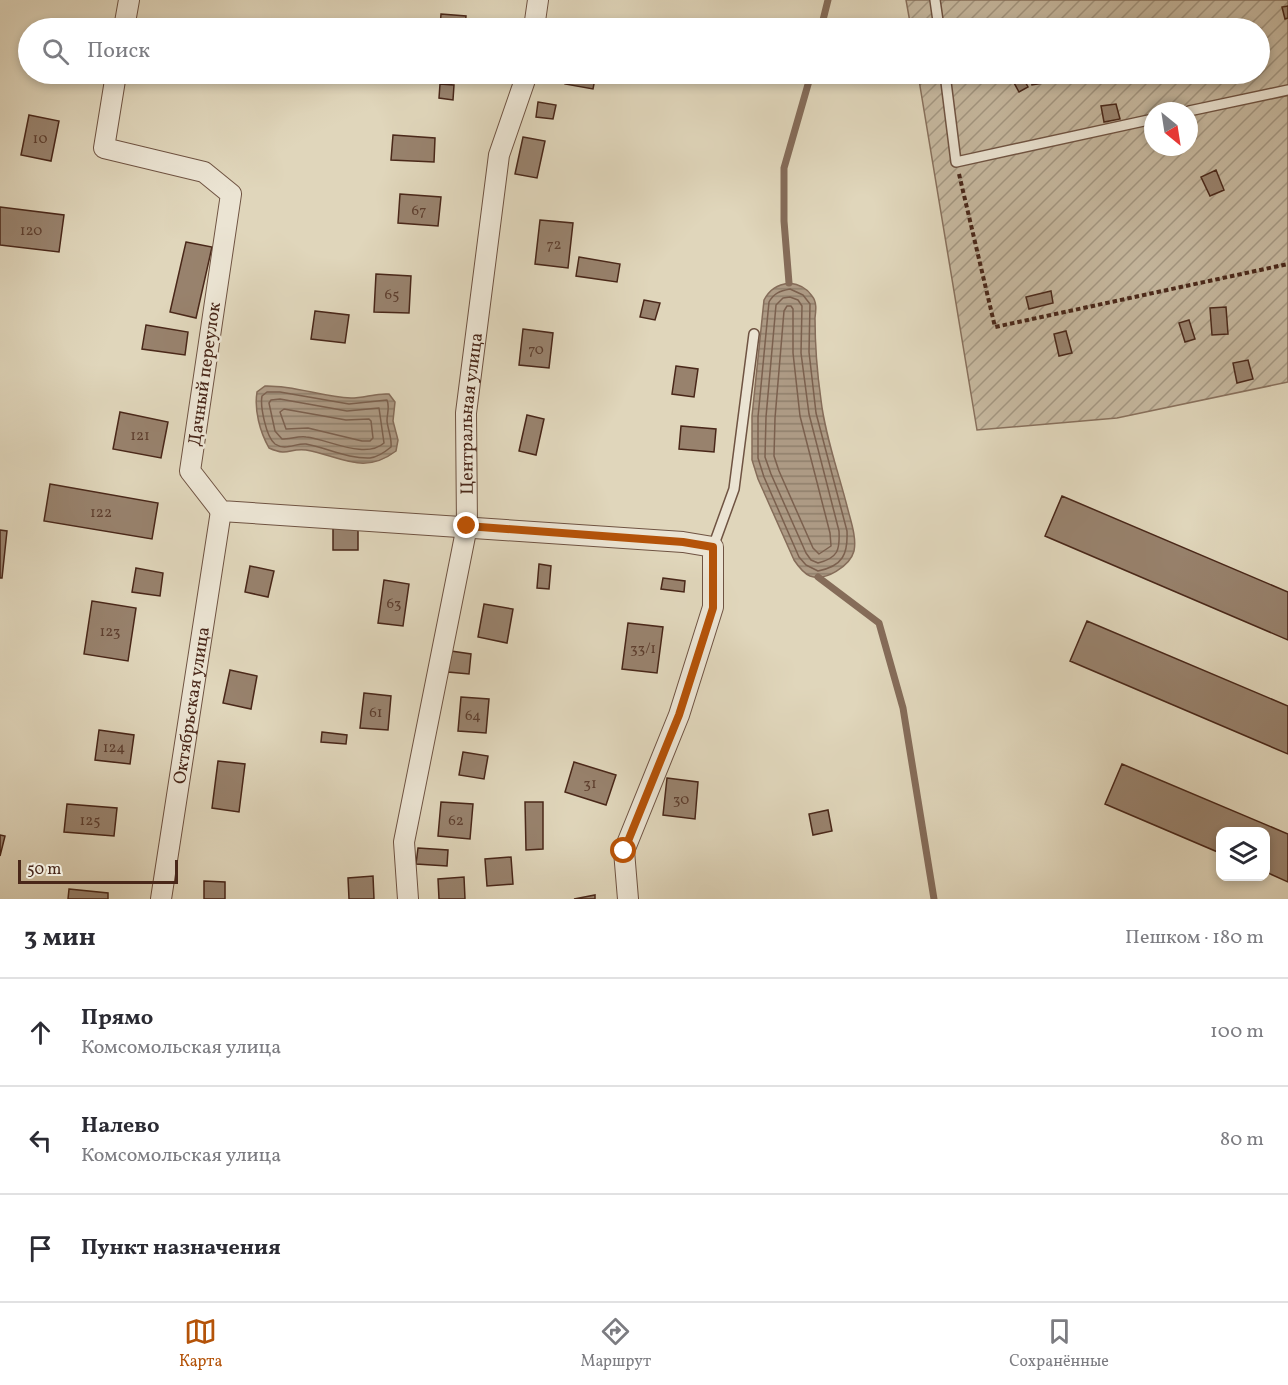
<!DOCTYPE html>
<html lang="ru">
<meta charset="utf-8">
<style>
:root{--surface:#fff;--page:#f2f2f3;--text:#2b2b33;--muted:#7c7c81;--line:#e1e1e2;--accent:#b45309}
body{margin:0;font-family:Vollkorn,serif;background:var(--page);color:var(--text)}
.controls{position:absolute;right:18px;bottom:18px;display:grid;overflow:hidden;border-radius:12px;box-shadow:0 3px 9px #0003}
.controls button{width:54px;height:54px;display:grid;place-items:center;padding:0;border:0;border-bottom:2px solid var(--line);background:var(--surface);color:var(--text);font:30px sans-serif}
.compass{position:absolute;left:1144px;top:102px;width:54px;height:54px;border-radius:50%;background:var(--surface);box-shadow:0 3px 9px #0003;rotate:150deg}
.scale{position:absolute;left:18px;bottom:15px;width:160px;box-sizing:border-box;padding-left:6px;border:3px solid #492719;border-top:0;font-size:16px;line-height:21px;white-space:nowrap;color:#492719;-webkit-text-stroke:4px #ebe4d3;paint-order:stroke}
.stop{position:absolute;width:18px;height:18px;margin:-14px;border:4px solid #b45309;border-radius:50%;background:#fff}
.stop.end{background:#b45309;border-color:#fff;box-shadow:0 2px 6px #0008}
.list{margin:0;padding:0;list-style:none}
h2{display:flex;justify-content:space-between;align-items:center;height:78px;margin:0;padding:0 24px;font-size:26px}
h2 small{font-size:20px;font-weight:400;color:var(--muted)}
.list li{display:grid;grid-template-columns:39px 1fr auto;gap:18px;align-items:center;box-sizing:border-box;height:108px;padding:0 24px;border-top:2px solid var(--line)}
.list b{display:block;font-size:22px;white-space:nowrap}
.list p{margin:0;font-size:20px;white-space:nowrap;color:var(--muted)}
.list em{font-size:20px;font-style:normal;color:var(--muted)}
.icon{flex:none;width:33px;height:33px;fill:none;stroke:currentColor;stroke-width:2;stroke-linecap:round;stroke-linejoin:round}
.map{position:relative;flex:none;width:1288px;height:899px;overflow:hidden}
.search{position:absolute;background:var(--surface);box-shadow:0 3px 9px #0003;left:18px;right:18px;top:18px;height:66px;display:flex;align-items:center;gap:15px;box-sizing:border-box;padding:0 21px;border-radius:33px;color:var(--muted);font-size:22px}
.sheet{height:402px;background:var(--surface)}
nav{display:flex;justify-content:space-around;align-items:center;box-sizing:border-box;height:84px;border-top:2px solid var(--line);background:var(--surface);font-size:16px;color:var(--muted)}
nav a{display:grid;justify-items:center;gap:3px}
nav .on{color:var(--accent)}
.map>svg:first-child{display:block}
.garden{fill:url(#garden-furrows);stroke:#88705c;stroke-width:1.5;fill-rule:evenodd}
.water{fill:url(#water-rules);stroke:#856c59;stroke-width:1.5}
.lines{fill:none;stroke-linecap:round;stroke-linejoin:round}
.shore{stroke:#7b604e;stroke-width:1.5}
.stream{stroke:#856c59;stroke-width:7}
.building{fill:#98826d;stroke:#492719;stroke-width:1.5}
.service-casing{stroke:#6f5342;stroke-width:12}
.minor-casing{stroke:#6f5342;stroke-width:22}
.path{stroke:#492719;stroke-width:4;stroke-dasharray:4.5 3;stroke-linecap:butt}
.service{stroke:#ebe4d3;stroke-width:9}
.minor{stroke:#ebe4d3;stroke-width:20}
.route{stroke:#b45309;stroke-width:8}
.labels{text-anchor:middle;stroke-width:5;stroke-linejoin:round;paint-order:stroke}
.number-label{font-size:15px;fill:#5d3e2e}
.street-label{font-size:18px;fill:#492719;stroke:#ebe4d3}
</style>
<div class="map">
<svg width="1288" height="899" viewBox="0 0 1288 899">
<defs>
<pattern id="garden-furrows" width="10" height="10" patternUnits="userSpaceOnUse" patternTransform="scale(1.5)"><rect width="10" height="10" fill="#c6b89f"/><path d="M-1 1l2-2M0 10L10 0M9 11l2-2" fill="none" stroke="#a39681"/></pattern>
<pattern id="water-rules" width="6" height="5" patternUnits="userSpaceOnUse" patternTransform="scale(1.5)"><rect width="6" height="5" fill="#ad9a84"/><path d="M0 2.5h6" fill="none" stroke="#8f7e6b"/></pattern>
</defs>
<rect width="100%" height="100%" fill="#e0d6bb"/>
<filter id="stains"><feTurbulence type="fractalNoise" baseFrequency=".00333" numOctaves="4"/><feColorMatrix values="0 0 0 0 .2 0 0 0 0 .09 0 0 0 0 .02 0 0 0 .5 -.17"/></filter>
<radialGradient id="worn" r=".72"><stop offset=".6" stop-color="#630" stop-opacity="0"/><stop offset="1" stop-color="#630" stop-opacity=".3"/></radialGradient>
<!-- garden -->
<path class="garden" d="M906,0H1288V382L1117,418L977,430L918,74H1260V28H911ZM1153,111H1189V147H1153Z"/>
<!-- water -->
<path class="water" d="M789,283C798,284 807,288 812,296C817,302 816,310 815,318C815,345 817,372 821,400C825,435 838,471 847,506C850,519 857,537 854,551C850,566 825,582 810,576C803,573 798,566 794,560L758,479L752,460V416L764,300C770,289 777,285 789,283Z
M265,386C294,385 322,397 351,398C364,398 376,393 389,394L395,402L393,421L398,440L396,451C363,476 341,456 306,450C288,448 289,457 269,448C260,432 254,410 257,392Z"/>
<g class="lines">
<!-- shore -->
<path class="shore" d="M790,289L803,295L810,304L809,352L816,413L847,531C848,554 843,566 818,571L806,565L799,557L764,477L758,458V417L769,302C774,293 780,291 790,289Z
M790,297L798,300L802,306L801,353L809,414L839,531C840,550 838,558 818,563L811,560L806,553L771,474L765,457L766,417L776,305L783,298Z
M787,306H791L793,309V353L800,416L830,533L831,546L819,554L813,548L779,471L774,456L775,418L784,311Z
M280,392L349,404L387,400C390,407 387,413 387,421C388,430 392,438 391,447C385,452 378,457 370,458C349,459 327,448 306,444C296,443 285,451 275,444C266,437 260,406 262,396L267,392Z
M280,399L347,411L379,408L384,443C365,460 328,439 306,437C298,436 290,439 282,439L275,431L269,403L271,400Z
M284,409L346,420L369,419L371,421L373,438L370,441H362L308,428L286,429L280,412Z"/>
<!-- stream -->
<path class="stream" d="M821,28L828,0
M789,283L784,221V168L811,74
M818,577L879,623L903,708L934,899"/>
</g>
<!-- building -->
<path class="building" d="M1288,6V18L1285,19L1282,7Z
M441,14L466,16L465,28H440Z
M147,22L167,25V28H146Z
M567,74H596L593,89L565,84Z
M1030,74H1049L1050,82L1032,85Z
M1022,76L1028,87L1019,92L1013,81Z
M440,84L454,85L453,100L439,98Z
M538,102L556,105L553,119L536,117Z
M1116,104L1120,119L1104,122L1101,106Z
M29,115L59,121L51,161L21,155Z
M393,135L435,138L434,162L391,160Z
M523,137L545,141L537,178L515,174Z
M1216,170L1224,190L1210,196L1201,177Z
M400,194L441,197L438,226L398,223Z
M0,207L64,215L59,252L0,245Z
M540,220L573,223L568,268L535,264Z
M186,242L212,247L196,318L170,312Z
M579,257L620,264L617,282L576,276Z
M376,274L411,276L409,313L374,312Z
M1051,291L1053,303L1029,309L1026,297Z
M644,300L660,303L655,320L640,317Z
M1226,307L1228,334L1212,335L1210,308Z
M315,311L349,315L345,343L311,339Z
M1189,320L1195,339L1185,342L1179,323Z
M146,325L188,332L185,355L142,349Z
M523,329L553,333L549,368L519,365Z
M1066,331L1072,353L1059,356L1054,334Z
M1248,360L1253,379L1237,383L1233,363Z
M676,366L698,369L694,397L672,394Z
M120,412L168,422L161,458L113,449Z
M527,415L544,419L536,455L519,451Z
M681,426L716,429L714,452L679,449Z
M50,484L158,503L152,539L44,521Z
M1062,496L1288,592V640L1045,536Z
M333,527H358V550H333Z
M0,530L7,531L2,578H0Z
M539,564L551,566L549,589L537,588Z
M250,566L274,571L268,597L245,592Z
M136,568L163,573L160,596L132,592Z
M663,578L685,581L684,592L661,589Z
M384,580L409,584L403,626L378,623Z
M92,601L136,608L128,661L84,654Z
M484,604L513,609L507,643L478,637Z
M1087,621L1288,706V754L1070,661Z
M628,623L663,627L657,673L622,669Z
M451,651L471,654L469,674L448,672Z
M230,670L257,676L251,709L223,703Z
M364,693L391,696L388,730L360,728Z
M461,697L489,699L486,733L458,731Z
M99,730L134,735L130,764L95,760Z
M322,732L347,735L346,744L321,742Z
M463,752L488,756L484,779L459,775Z
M218,761L245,764L239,812L212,808Z
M574,762L616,775L606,805L565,792Z
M1122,764L1288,834V882L1266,872V832H1220V853L1105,804Z
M667,778L698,782L695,819L663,815Z
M441,802L473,804L470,839L438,836Z
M525,802H543V849L526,850Z
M67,804L117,808L114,836L64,832Z
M828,810L832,831L813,835L809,814Z
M0,835L5,836L0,856Z
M418,848L448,850L447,866L416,864Z
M511,857L513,884L487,886L485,859Z
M373,876L374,899H349L348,878Z
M464,877L465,899H439L438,879Z
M204,881L225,882V899H204Z
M69,889L108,893V899H68Z
M595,895V899H574Z"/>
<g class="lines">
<!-- service casing -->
<g class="service-casing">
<path id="service" d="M935,0L939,28
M945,74L956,162L1153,119
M1189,111L1288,90
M713,547L734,489L754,334"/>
</g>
<!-- minor casing -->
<g class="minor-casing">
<g id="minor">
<path d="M124,28L129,0"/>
<path d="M534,28L538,0"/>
<path d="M116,74L104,148L204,172L231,194L190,471L221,511L683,542L713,547V607L679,715L624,851L628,899"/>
<path id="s1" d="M161,899L221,511"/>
<path id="s2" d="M408,899L404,842L467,526L466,413L499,155L527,74"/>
</g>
</g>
<!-- path -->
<path class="path" d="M959,174L995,327L1288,264"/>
<!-- service -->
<use href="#service" class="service"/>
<!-- minor -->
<use href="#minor" class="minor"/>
</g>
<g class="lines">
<!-- route -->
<path class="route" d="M467,526L683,542L713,547V608L679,715L624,851"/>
</g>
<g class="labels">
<!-- number labels -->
<g class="number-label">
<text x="40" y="143">10</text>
<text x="419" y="215">67</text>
<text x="31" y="235">120</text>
<text x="554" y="249">72</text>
<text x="392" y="299">65</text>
<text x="536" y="354">70</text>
<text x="140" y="440">121</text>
<text x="101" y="517">122</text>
<text x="394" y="608">63</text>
<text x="110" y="636">123</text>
<text x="643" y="653">33/1</text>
<text x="376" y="717">61</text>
<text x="473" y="720">64</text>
<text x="114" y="752">124</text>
<text x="590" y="788">31</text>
<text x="681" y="804">30</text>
<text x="90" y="825">125</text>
<text x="456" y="825">62</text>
</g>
<!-- street labels -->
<g class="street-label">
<text transform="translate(204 374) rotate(-82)" y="6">Дачный переулок</text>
<text dy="6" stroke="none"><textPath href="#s2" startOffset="492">Центральная улица</textPath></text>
<text dy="6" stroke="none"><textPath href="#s1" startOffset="196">Октябрьская улица</textPath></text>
</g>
</g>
<rect width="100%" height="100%" filter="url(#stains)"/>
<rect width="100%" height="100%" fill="url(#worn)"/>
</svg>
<div class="controls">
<button><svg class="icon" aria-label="layers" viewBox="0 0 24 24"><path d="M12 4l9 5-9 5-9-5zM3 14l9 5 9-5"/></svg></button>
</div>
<svg class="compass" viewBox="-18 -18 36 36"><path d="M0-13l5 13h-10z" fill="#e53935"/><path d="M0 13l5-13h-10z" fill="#7c7c81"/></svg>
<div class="scale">50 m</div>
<div class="stop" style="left:624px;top:851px"></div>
<div class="stop end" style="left:467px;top:526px"></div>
<div class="search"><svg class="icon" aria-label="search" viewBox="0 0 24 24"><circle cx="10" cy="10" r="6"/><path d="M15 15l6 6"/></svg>Поиск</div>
</div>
<section class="sheet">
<h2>3 мин<small>Пешком · 180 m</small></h2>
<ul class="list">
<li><svg class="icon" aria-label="ahead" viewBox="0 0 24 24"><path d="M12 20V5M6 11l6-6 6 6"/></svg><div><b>Прямо</b><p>Комсомольская улица</p></div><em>100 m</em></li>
<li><svg class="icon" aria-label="left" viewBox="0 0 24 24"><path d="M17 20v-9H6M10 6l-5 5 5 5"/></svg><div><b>Налево</b><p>Комсомольская улица</p></div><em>80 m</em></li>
<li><svg class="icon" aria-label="arrive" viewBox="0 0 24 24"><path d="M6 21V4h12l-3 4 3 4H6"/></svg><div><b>Пункт назначения</b></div></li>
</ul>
</section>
<nav>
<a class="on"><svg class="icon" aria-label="map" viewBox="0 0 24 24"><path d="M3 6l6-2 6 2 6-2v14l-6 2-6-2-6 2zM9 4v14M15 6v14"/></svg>Карта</a>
<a><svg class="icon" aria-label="directions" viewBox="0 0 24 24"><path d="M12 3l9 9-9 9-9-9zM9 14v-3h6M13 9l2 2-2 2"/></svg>Маршрут</a>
<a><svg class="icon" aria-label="saved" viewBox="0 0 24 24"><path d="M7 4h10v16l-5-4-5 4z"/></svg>Сохранённые</a>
</nav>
